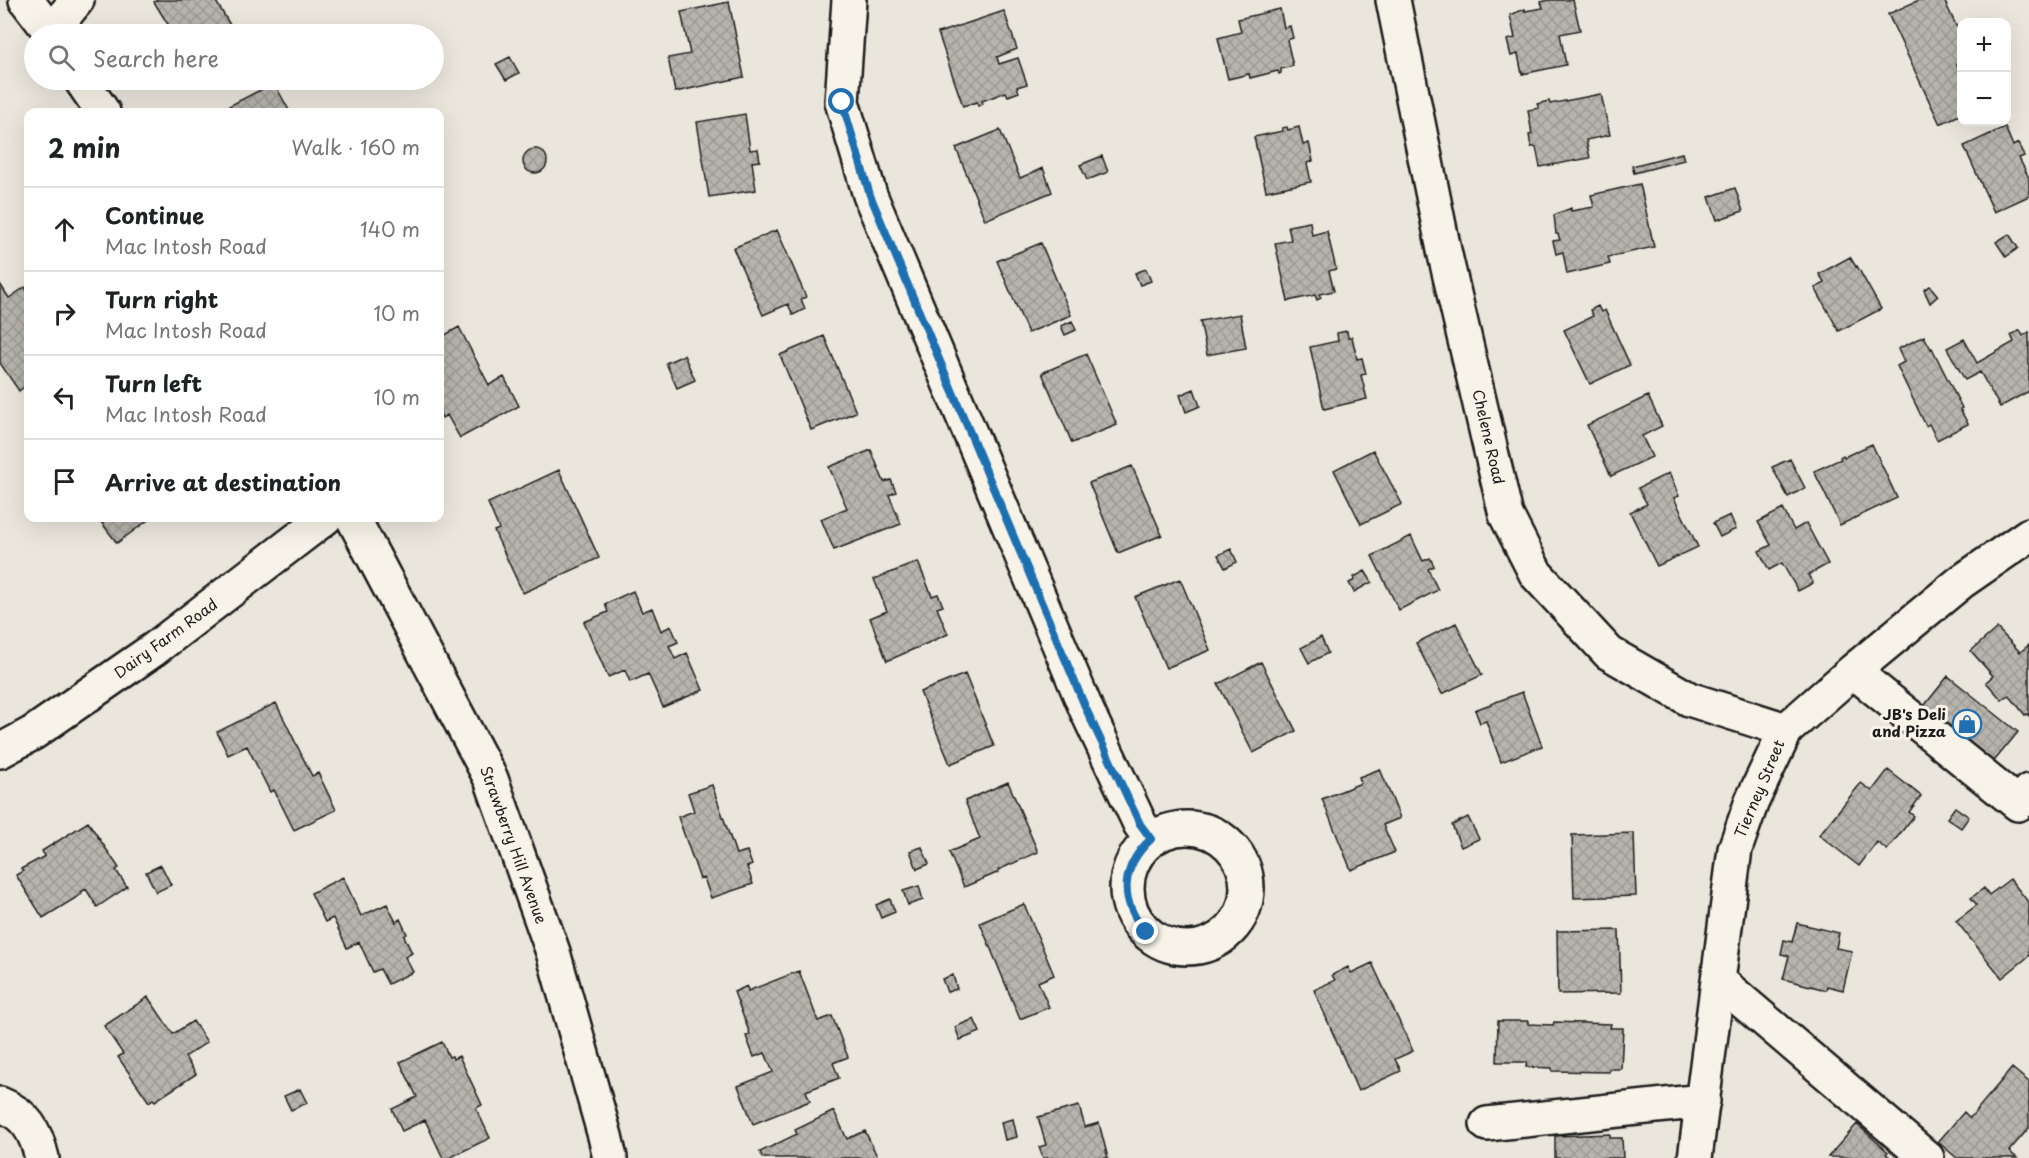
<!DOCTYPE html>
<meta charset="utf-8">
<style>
:root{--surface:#fff;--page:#f2f2f2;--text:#202124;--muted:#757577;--line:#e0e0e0}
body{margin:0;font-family:"Playpen Sans",sans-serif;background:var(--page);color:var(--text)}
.controls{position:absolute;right:18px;top:18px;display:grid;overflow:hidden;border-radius:12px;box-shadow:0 6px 24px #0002}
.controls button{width:54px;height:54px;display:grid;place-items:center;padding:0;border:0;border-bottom:2px solid var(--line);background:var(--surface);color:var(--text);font:30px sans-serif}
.stop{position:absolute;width:18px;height:18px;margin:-14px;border:4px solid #1f6fb2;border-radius:50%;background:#fff}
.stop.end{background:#1f6fb2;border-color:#fff;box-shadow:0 2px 6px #0008}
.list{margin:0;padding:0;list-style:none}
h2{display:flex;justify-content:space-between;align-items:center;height:78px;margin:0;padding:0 24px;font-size:26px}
h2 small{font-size:20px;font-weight:400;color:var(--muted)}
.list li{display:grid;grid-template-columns:39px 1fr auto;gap:18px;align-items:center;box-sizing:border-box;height:84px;padding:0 24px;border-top:2px solid var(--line)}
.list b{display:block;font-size:22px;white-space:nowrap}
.list p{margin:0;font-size:20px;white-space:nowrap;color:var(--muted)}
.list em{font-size:20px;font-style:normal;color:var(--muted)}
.icon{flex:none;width:33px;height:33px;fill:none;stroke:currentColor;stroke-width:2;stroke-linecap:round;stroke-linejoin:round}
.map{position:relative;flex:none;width:2029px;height:1158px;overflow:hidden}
.search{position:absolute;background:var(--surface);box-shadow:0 6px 24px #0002;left:24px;top:24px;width:420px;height:66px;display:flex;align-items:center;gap:15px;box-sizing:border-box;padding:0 21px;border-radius:33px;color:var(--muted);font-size:22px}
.panel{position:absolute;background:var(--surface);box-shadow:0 6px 24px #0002;left:24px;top:108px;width:420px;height:414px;border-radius:12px}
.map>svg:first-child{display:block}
.building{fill:url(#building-cross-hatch);stroke:#1c1c1c;stroke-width:1.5}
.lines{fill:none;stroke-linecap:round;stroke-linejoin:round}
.minor-casing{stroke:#1c1c1c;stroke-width:38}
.major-casing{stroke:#1c1c1c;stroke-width:38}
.minor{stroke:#f7f3e8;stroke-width:33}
.major{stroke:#f7f3e8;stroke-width:33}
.route{stroke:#1f6fb2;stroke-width:8}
.labels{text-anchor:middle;stroke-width:6;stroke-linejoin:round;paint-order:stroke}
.street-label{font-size:15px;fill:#1c1c1c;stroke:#f7f3e8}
.poi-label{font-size:15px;font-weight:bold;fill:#1c1c1c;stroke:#f7f3e8;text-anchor:end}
</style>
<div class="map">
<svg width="2029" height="1158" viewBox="0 0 2029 1158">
<defs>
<pattern id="building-cross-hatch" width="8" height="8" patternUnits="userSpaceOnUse" patternTransform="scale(1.5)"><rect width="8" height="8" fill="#b6b4ac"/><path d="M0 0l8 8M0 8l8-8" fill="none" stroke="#9c9a93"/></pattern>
</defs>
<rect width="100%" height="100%" fill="#eae6dc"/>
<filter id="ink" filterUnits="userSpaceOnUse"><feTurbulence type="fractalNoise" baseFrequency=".0167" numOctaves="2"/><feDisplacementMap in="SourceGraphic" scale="12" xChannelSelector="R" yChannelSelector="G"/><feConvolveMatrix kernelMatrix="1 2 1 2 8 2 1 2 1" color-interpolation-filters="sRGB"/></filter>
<g filter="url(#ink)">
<!-- building -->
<path class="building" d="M157,0H215L235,33L232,34H174L154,2Z
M1549,0H1573L1580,30L1560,34L1566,65L1522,74L1518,54L1511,56L1507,40L1515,38L1510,15L1525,9V11L1543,8L1541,2Z
M1919,0H1944L1962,38V58L1958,59L1959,62L1956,64L1962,77V114L1940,124L1888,14Z
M729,2L744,77L675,92L668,58L690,54L681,12Z
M1280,9L1284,28L1290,26L1293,38L1287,40L1293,66L1281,69V73L1279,74L1278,71L1250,78L1249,74L1228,79L1218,38L1241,32L1238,19Z
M1004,11L1017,49L997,57L999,64L1018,58L1027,84L1017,87L1019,92L1008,96L1006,92L982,101L983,104L978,106L977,102L963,106L938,33Z
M510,57L519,73L506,80L496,64Z
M274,83L290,112H232L229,106Z
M1601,94L1610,135L1586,140L1590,158L1540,167L1536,147H1531L1529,135L1532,134L1528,110L1539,108L1537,104L1549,101L1550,104Z
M745,114L750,150L758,149L760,161L752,162L756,190L709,197L697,122Z
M1287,127L1288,130L1299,127L1303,145L1309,143L1313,161L1307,163L1311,182L1266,191L1254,137L1283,131L1282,128Z
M2005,127L2013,146L2018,143L2024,156L2019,158L2029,178V196L1994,212L1964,146Z
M1000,130L1020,178L1043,168L1052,192L985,220L956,148Z
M523 161a12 12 0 1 1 24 0a12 12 0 1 1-24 0Z
M1682,153L1684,160L1634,173L1632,166Z
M1102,156L1108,172L1087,180L1080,165Z
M1640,184L1654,247L1608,257L1610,264L1567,274L1563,252L1556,254L1553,241L1560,240L1558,234H1556L1554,215L1571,208V211L1594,207L1591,195Z
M1735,188L1743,211L1717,220L1709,197Z
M1310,222L1312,235L1327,231L1336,269L1329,271L1334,291L1319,294L1321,298L1317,300L1315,295L1288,301L1275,243L1291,240L1288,226Z
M777,230L806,297L801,299L805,309L793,315L788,304L763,315L733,248Z
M2009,234L2018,248L2006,257L1996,242Z
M1041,243L1071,315L1028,333L997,261Z
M1850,257L1856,267L1857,266L1881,309L1839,331L1815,288L1825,283L1819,274Z
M1146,269L1151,281L1140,285L1135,273Z
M0,284L9,298L25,287L28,293V384L19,391L0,363Z
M1930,286L1938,296L1930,303L1924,290Z
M1598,306L1601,312L1605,310L1630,365L1590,384L1564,330L1593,316L1590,310Z
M1240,314L1246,348L1207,355L1200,321Z
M1072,321L1076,330L1065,335L1061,326Z
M459,327L489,385L504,377L519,406L460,438L447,415L442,418L440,413V338Z
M2020,330L2023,336L2029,332V391L2000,407L1980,372L1965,380L1947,348L1964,339L1977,363L2014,342L2011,335Z
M1347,331L1348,338L1352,337L1357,359L1362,358L1366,374L1361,375L1367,399L1324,409L1310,347L1338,341L1337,333Z
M824,336L856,412L811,430L780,355Z
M1924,336L1931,349L1932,348L1962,408L1960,409L1968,424L1937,440L1929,424L1926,426L1897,366L1904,362L1898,349Z
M1086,354L1117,425L1072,443L1042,373Z
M684,355L695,380L677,388L666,363Z
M1194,389L1200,406L1186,412L1180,395Z
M1648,396L1662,426L1642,436L1652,457L1611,476L1587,425Z
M1872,444L1897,498L1840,525L1814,471L1841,459L1840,457L1843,455L1844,457Z
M871,450L884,482L891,480L896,492L889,495L901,524L834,550L821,519L847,508L829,467Z
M1373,450L1402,504L1361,524L1334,470Z
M1790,459L1805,488L1788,497L1772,467Z
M1132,466L1162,535L1118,553L1089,483Z
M559,470L599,558L523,593L494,531L499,529L488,503Z
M1669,473L1679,496L1674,498L1698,547L1657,566L1630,512L1647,504L1638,488Z
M1783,509L1794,530L1806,523L1828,564L1808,575L1813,583L1798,591L1782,563L1769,570L1759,551L1771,545L1758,522Z
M1730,515L1736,529L1720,537L1713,523Z
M98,518H151L117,543Z
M1411,536L1423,561L1430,558L1434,566L1428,569L1438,590L1399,610L1372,556Z
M1231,549L1237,562L1225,568L1218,555Z
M918,562L932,596L938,594L943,606L937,608L948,634L887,661L870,618L887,611L874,579Z
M1365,571L1372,582L1354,592L1349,583L1355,580L1354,577Z
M1180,579L1210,650L1166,668L1135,597Z
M633,591L642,612L652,608L661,631L671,626L678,642L669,646L675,659L687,653L703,690L663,707L648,674L630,682L625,670L608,677L584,622L608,612L605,604Z
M1456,623L1482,675L1442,694L1416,643Z
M1997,628L2020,652L2029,645V716L2027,714L2025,715L2009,695L2002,700L1986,682L1993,676L1971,651Z
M1321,637L1328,653L1309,663L1301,648Z
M1261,662L1296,731L1253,753L1218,684Z
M965,674L994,746L950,764L920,692Z
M1948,676L2018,732L1986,771L1916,716Z
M1522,692L1542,746L1501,762L1486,721L1480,723L1475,710Z
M276,703L312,776L318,773L336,810L294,830L274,790L270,792L247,746L228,755L217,732Z
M1380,769L1400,818L1383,825L1395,852L1351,870L1322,799L1361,783L1359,777Z
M1888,770L1921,796L1909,812L1914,816L1887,850L1877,842L1859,866L1819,835L1861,783L1872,791Z
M1008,782L1038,852L998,870L999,872L964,887L949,852L980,839L965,801Z
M712,785L736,854L747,851L752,865L747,867L753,884L711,898L704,878L700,879L678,817L694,811L688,793Z
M1955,807L1969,817L1961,828L1947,818Z
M1468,817L1479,839L1461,847L1452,825Z
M88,822L119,868L116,870L127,887L97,907L86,889L81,892L82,894L43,918L16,875L23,871L21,869L45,856L42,851Z
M1634,833L1636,896L1574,898L1572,835Z
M922,847L929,864L917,869L910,851Z
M161,865L171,885L156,892L146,872Z
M343,877L361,916L387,904L396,922L400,919L407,934L404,936L412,953L405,957L413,972L388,984L380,969L373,972L359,942L347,948L333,918L325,922L311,893Z
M2010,879L2029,903V956L2002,978L1956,921L1977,905L1971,898L1984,888L1989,895Z
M919,886L923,900L908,905L903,891Z
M890,899L895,912L881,918L876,905Z
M1024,904L1054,975L1038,982L1049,1007L1020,1019L980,923Z
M1797,923L1839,933L1836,948L1852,951L1843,990L1827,986L1826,990L1783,979L1789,956L1781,954L1784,940L1792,942Z
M1619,930L1621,993L1558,994L1557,931Z
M1372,963L1413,1051L1395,1059L1401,1071L1358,1091L1314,990L1335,980L1332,975L1348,967L1351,973Z
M799,971L818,1021L832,1016L848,1057L833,1063L839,1078L806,1091L810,1101L753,1124L738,1086L773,1072L765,1053L754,1057L746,1036L750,1034L734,992L747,986L748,991Z
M953,975L957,989L947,992L942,979Z
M148,997L173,1034L193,1021L207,1042L185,1057L196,1074L155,1101L153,1099L149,1102L118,1057L123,1054L104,1026Z
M974,1019L980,1032L960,1040L955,1027Z
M1498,1021H1528V1024L1553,1025L1554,1022L1611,1024L1610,1028H1623L1621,1069H1609V1072L1552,1071V1068L1526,1067L1527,1062H1497Z
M442,1042L449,1057L452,1056L453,1059L459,1056L482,1105L476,1108L490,1138L449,1158H443L425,1120L402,1131L392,1109L417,1097L400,1062Z
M2012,1068L2029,1082V1128L2009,1151L2017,1158H1957L1938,1142L1964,1112L1970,1118Z
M300,1089L307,1103L291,1110L284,1096Z
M1079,1106L1085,1127L1099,1123L1108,1158H1043L1039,1147L1046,1145L1038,1117Z
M834,1111L847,1139L865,1131L878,1158H763L760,1152L797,1134L795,1130Z
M1013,1119L1017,1137L1005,1140L1001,1122Z
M1857,1124L1888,1152L1886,1154L1891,1158L1828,1157Z
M1610,1134V1138H1622L1623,1158H1555V1136Z"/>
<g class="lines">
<!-- minor casing -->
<g class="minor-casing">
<path id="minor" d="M849,0L842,102L870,195L1087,711L1140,824L1151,839
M1393,0L1445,255L1506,515L1536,574L1609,653L1689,699L1786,730
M51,32L77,0
M1853,671L2018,804L2029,791
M0,751L33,733L153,650L325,518
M1127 888a60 60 0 1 1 120 0a60 60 0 1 1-120 0Z
M1719,981L1927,1158
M0,1104C26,1114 36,1132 42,1158
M1487,1124L1703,1101
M1695,1158L1735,849L1752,801L1786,730L1853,671L1961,582L2029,535"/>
</g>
<!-- major casing -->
<g class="major-casing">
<path id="major" d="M26,0L52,34
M81,80L103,112
M353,518L491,779L553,952L605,1136L610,1158"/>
</g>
<!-- minor -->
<use href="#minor" class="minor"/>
<!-- major -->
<use href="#major" class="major"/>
</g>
</g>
<g class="lines" filter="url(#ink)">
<!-- route -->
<path class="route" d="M842,102L870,195L1087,711L1140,824L1151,839C1121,867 1118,900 1146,932"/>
</g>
<!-- icons -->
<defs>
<g id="shop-ring" transform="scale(1.5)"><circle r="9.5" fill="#f7f3e8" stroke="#1f6fb2" stroke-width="1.5"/><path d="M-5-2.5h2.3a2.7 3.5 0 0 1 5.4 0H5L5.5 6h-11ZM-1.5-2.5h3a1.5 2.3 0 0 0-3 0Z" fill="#1f6fb2"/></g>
</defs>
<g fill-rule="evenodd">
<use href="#shop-ring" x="1967" y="724"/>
</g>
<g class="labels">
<!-- street labels -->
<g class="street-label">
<text transform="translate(1488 437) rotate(77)" y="5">Chelene Road</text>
<text transform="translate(166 639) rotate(-36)" y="5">Dairy Farm Road</text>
<text transform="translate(1760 789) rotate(-67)" y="5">Tierney Street</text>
<text transform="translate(513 845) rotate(70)" y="5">Strawberry Hill Avenue</text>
</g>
<!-- poi labels -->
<g class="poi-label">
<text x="1946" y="720">JB's Deli<tspan x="1946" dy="17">and Pizza</tspan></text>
</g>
</g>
</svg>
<div class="controls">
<button>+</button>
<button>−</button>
</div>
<div class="stop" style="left:842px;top:102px"></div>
<div class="stop end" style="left:1146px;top:932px"></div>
<div class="search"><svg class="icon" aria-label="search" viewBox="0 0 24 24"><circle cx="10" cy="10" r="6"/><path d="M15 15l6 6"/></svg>Search here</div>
<section class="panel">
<h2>2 min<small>Walk · 160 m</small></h2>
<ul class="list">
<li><svg class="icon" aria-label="ahead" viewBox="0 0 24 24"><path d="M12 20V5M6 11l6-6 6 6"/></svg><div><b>Continue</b><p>Mac Intosh Road</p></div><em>140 m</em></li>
<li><svg class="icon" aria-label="right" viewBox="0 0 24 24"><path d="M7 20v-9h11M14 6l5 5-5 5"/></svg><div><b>Turn right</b><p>Mac Intosh Road</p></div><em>10 m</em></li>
<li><svg class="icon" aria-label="left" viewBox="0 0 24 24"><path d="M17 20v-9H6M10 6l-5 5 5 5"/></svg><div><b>Turn left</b><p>Mac Intosh Road</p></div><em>10 m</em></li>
<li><svg class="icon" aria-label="arrive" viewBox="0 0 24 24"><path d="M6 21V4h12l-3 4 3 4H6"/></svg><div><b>Arrive at destination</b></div></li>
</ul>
</section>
</div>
